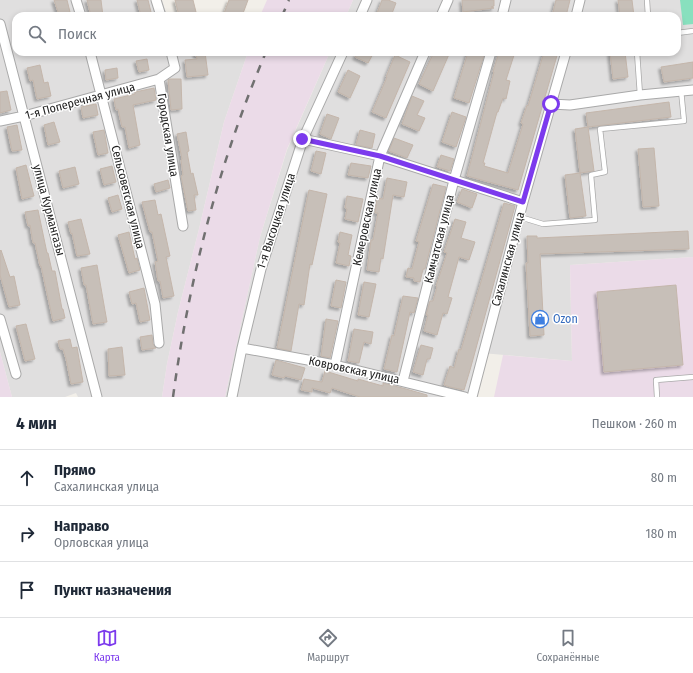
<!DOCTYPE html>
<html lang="ru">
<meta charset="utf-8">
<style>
:root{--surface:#fff;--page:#f2f2f3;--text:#1f2937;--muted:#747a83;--line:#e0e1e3;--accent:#7c3aed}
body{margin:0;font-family:"Fira Sans Condensed",sans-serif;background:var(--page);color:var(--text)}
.stop{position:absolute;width:12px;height:12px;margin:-9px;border:3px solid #7c3aed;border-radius:50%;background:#fff}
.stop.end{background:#7c3aed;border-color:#fff;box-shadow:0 1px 4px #0008}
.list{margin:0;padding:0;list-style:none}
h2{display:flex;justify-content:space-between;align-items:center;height:52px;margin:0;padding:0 16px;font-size:17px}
h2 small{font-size:13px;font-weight:400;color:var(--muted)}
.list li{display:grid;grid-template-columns:26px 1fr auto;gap:12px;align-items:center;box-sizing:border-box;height:56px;padding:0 16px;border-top:1px solid var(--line)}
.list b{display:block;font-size:15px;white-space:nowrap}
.list p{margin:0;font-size:13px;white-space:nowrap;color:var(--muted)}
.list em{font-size:13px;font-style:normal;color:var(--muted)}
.icon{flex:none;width:22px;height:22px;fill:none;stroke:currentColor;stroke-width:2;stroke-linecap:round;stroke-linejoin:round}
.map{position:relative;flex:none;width:693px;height:397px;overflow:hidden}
.search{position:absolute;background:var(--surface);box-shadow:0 2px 6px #0003;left:12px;right:12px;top:12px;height:44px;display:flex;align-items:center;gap:10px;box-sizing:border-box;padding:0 14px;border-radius:12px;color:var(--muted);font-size:15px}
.sheet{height:220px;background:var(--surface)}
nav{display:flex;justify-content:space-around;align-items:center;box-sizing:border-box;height:56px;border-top:1px solid var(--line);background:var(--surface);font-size:11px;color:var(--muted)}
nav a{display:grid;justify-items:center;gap:2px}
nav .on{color:var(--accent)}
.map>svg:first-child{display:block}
.residential{fill:#e0dfdf}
.industrial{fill:#ebdbe8}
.pitch{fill:#88e0be}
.building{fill:#c7bfb8;stroke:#c4b6ab;filter:url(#shadow)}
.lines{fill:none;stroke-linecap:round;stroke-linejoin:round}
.service-casing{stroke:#a9a9a9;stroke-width:6}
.minor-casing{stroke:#a9a9a9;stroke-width:11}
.service{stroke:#fff;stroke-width:4.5}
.minor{stroke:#fff;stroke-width:9}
.rail{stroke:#707070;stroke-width:2.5;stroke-dasharray:8 8;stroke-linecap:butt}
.route{stroke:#7c3aed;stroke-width:5}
.labels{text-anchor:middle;stroke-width:3;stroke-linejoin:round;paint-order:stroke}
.street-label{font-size:12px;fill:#222;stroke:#fff}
.shop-label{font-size:12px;fill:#366cbe;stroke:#fff;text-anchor:start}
</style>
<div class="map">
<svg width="693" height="397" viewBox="0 0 693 397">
<defs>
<filter id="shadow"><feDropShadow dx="-2.5" dy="2.5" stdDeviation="1" flood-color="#0004"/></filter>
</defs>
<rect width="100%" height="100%" fill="#f2efe9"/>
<!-- residential -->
<path class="residential" d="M0,0H162L167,16H16V52H248L224,122L199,229L178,312L167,364L162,397H78L76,393L65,397H12L0,352Z
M353,0H576L572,16H346Z
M585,0H693V257L570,265L572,361L482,353L570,52H677V16H580Z
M330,52H562L467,397H225L260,237L287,150Z"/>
<!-- industrial -->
<path class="industrial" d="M267,0H353L346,16H260Z
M248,52H330L287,149L260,237L225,397H162L167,364L178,312L199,229L224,122Z
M693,257V397H494L503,355L572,361L570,265Z
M0,352L12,397H0Z"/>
<!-- pitch -->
<path class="pitch" d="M680,0H693V24L683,25Z"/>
<!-- building -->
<path class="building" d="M54,0H67L70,12L59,15Z
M87,0H101L103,16H91Z
M137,0H148L152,16H141Z
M175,0H193L197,16H179Z
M229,0H248L242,16H223Z
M382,0H388L396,3L391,16H376Z
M462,0H494V6L491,7L494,8L463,12Z
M556,0H570L566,16H552Z
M618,0H632L634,16H620Z
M195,52H205L208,75L187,77L185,60L197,59Z
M358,52H374L368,63L355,57Z
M434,52H450L433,91L419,84Z
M468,52H485L469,103L454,98Z
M499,52H515L506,80L510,81L506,99L503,98L498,112H497L483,163H485L484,166L508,173L523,124L521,123L527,105L528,106L544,52H558L518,190L467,176L494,72H493Z
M610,52H625L628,77L613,79Z
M395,55L410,62L386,118L372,112L387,77H386Z
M147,59L149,70L139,72L136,61Z
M693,62V78L664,82L661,67Z
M40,65L44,83L48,82L51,96L37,99L33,80L30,81L27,68Z
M117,68L118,78L106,80L105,70Z
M348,70L360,76L350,98L338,92Z
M170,79H181L182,109L171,110L168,80Z
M154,88L156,100L133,105L140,145L129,148L125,127H122L118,109L116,110L114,99L135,94V92Z
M7,91L11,110L0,113V92Z
M412,96L424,101L417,115L425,118L419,131L402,124Z
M669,102L671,117L588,127L586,113Z
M96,104L98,115L83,118L81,107Z
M452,112L466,117L456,147L442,142Z
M327,114L339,118L331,139L320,134Z
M54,122L60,142L48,145L44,125Z
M17,125L22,150L12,151L7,127Z
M588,127L594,171L580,173L575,129Z
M104,130L108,153L98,155L93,132Z
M360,130L375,134L372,148L356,145Z
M186,132L189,151L187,152L191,174L193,173L198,195H194L196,210L188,211L181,176L183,175L181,160L182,159L177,134Z
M394,138L413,145L407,158L389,151Z
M654,148L659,206L643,207L638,149Z
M316,151L326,153L321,174L311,171Z
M441,155L454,159L450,171L437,167Z
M351,163L371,166L368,178L348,175Z
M26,165L34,196L22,199L16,168Z
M112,166L116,182L104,185L100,169Z
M75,167L79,184L63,188L59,171Z
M580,173L586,216L570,218L565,175Z
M387,178L407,182L404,197L393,195L383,259L381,258L379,272L367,270L371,240H373L378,213H375L377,198L383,199Z
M168,180L170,188L156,192L154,184Z
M433,184L446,187L425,269H423L420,282L414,281V278L406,277L408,268L412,269L419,242L416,241Z
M462,189L477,194L472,208L457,202Z
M309,190L327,194L312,265L310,264L304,305L299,304L291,351L277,348Z
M118,195L122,209L112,212L108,198Z
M347,196L363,199L358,222L345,219L347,209L345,208Z
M155,200L158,215L161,214L170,256L166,257L174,296L163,298L160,281H158L155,262L158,261L152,232H150L142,202Z
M504,203L515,206L470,370L464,390L450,387L444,385L450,366L454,368L459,349L461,350Z
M38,210L47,253H48L52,271H55L62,309H63L65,318L53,321L41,266H40L35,243H33L30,225L28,226L25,212Z
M81,219L90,254L77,256L72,233L71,234L68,222Z
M455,219L466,222L461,238L475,242L469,260L459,257L448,297L452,298L447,314L443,313L437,335L424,331L428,315H426L430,301H433L437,287L436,286L447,253L444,252Z
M688,231L689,249L540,254L544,335L530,336L526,263H528L527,236H537V238Z
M129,232L135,259L137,258L140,270L129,273L118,235Z
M340,232L352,235L348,255L351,256L349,266L336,263L340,243L338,242Z
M1,250L10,277L14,276L20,305L9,307L0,275V251Z
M97,265L107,322L93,324L86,285H84L81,268Z
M336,280L346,282L341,308L331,306Z
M364,282L376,284L369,317L358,315Z
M676,285L683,365L604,372L597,292Z
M144,288L150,320L140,322L136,303L132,304L129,292Z
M403,296L418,298L414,313L410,312L397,372L384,369L392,335L394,336Z
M326,319L338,321L330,358L321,356Z
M26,324L35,359L25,361L16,326Z
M354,329L373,332L371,344L364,342L359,363L348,361Z
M152,335L153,344L156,348L142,350L140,337Z
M70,339L72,348L77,347L83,382L71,384L66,359L63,349H60L58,341Z
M421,345L433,348L430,359H427L423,375L413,372Z
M122,347L125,375L109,376L108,349Z
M276,360L305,368L301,380L285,376L284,378L272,375Z
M325,371L358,381V379L383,386V383L406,389L427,395V397H360L332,388L330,393L312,388V392L301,390L304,379L322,382Z"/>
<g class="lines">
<!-- service casing -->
<g class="service-casing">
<path id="service" d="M647,0L648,16
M677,33L693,31
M637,52L640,95
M520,217L543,224L595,220L591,175L605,172L600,129L684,121L681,90
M657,397L656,380L693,377"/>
</g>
<!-- minor casing -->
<g class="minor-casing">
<path id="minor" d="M76,0L81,16
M156,0L161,16
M360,16L367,0
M441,16L448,0
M502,16L506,0
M576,16L580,0
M0,24L97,397
M90,52L155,304L159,343
M171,52L175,68L159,79L183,226
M551,104L570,105L640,95L693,90
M0,121L24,116L159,79
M303,139L380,156L523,202
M0,319L16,374
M242,348L335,365L465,397
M335,365L380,156L425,52
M403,381L454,180L491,52
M232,397L242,348L261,269L303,139L343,52
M472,397L523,202L566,52"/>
</g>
<!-- service -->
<use href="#service" class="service"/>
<!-- minor -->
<use href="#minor" class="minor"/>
<!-- rail -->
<path class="rail" d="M282,16L289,0
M173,397C189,279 219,162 266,52"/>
</g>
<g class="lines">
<!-- route -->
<path class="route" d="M302,139L380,156L523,202L551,104"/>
</g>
<!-- icons -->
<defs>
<g id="shop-ring" transform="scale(0.9)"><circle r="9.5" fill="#fff" stroke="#3f7fe0" stroke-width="1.5"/><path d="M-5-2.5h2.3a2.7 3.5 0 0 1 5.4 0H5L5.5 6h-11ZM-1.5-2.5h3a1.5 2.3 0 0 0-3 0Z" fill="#3f7fe0"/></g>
</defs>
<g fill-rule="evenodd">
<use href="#shop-ring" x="540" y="319"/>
</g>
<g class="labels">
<!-- street labels -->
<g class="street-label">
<text transform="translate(80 101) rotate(-15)" y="4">1-я Поперечная улица</text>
<text transform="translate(168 135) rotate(81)" y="4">Городская улица</text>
<text transform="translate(128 197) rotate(76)" y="4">Сельсоветская улица</text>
<text transform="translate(49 210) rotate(75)" y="4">улица Курмангазы</text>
<text transform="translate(367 217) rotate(-78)" y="4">Кемеровская улица</text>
<text transform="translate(276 221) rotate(-72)" y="4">1-я Высоцкая улица</text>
<text transform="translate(439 239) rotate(-76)" y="4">Камчатская улица</text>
<text transform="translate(508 259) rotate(-75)" y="4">Сахалинская улица</text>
<text transform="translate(354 370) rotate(12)" y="4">Ковровская улица</text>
</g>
<!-- shop labels -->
<g class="shop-label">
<text x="553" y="323">Ozon</text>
</g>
</g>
</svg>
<div class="stop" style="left:551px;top:104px"></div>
<div class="stop end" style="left:302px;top:139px"></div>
<div class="search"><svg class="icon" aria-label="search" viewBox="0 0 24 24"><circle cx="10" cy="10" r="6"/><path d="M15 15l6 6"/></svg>Поиск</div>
</div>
<section class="sheet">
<h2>4 мин<small>Пешком · 260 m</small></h2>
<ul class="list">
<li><svg class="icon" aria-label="ahead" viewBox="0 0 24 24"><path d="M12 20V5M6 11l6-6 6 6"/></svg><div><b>Прямо</b><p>Сахалинская улица</p></div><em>80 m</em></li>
<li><svg class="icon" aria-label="right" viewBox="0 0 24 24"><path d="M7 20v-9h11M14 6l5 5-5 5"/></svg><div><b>Направо</b><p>Орловская улица</p></div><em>180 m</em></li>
<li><svg class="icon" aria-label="arrive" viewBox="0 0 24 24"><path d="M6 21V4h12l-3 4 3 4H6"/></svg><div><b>Пункт назначения</b></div></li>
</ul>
</section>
<nav>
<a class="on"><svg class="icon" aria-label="map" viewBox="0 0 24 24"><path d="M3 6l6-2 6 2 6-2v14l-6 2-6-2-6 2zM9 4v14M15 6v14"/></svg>Карта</a>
<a><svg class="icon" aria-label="directions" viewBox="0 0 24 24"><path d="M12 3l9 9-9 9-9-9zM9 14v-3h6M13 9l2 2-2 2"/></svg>Маршрут</a>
<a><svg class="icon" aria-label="saved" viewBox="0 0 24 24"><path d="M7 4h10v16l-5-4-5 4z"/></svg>Сохранённые</a>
</nav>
